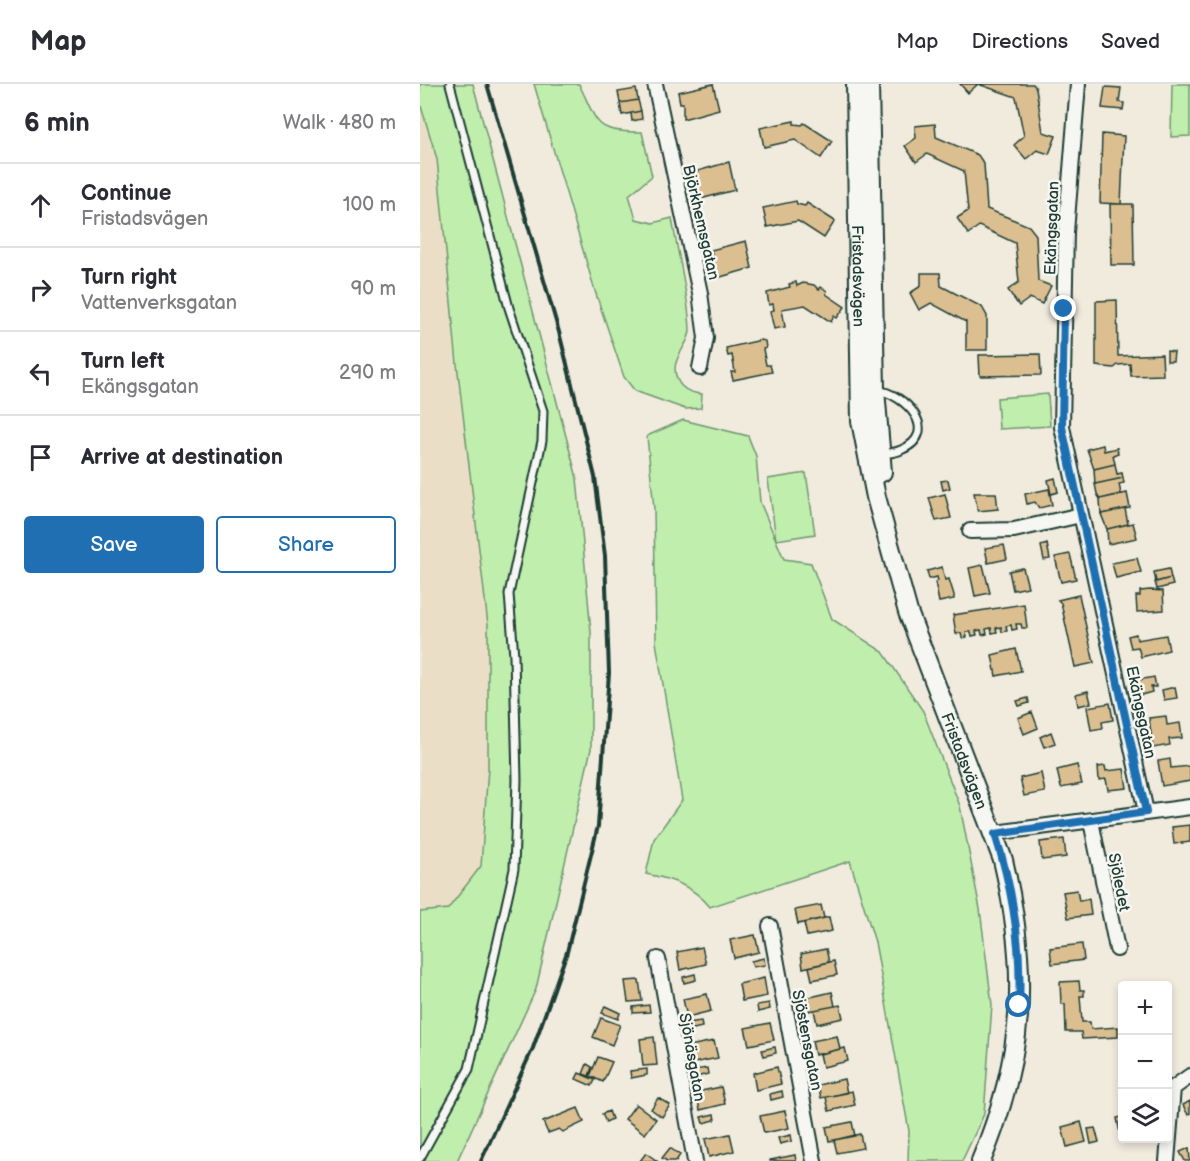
<!DOCTYPE html>
<meta charset="utf-8">
<style>
:root{--surface:#fff;--page:#f2f2f3;--text:#2b2b33;--muted:#7c7c81;--line:#e1e1e2;--accent:#1f6fb2}
body{margin:0;font-family:"Balsamiq Sans",sans-serif;background:var(--page);color:var(--text)}
.controls{position:absolute;right:18px;bottom:18px;display:grid;overflow:hidden;border-radius:6px;box-shadow:0 3px 9px #0003}
.controls button{width:54px;height:54px;display:grid;place-items:center;padding:0;border:0;border-bottom:2px solid var(--line);background:var(--surface);color:var(--text);font:30px sans-serif}
.stop{position:absolute;width:18px;height:18px;margin:-14px;border:4px solid #1f6fb2;border-radius:50%;background:#fff}
.stop.end{background:#1f6fb2;border-color:#fff;box-shadow:0 2px 6px #0008}
.list{margin:0;padding:0;list-style:none}
h2{display:flex;justify-content:space-between;align-items:center;height:78px;margin:0;padding:0 24px;font-size:26px}
h2 small{font-size:20px;font-weight:400;color:var(--muted)}
.list li{display:grid;grid-template-columns:39px 1fr auto;gap:18px;align-items:center;box-sizing:border-box;height:84px;padding:0 24px;border-top:2px solid var(--line)}
.list b{display:block;font-size:22px;white-space:nowrap}
.list p{margin:0;font-size:20px;white-space:nowrap;color:var(--muted)}
.list em{font-size:20px;font-style:normal;color:var(--muted)}
.actions{display:flex;gap:12px;padding:18px 24px}
.actions a{flex:1;padding:14px 0;border:2px solid var(--accent);border-radius:6px;text-align:center;font-size:21px;color:var(--accent)}
.actions .main{background:var(--accent);color:#fff}
.icon{flex:none;width:33px;height:33px;fill:none;stroke:currentColor;stroke-width:2;stroke-linecap:round;stroke-linejoin:round}
.map{position:relative;flex:none;width:770px;height:1077px;overflow:hidden}
header{display:flex;align-items:center;gap:36px;box-sizing:border-box;height:84px;padding:0 30px;background:var(--surface);border-bottom:2px solid var(--line)}
header strong{font-size:28px}
nav{display:flex;gap:33px;margin-inline-start:auto;font-size:21px}
main{display:flex}
aside{flex:1;background:var(--surface)}
.map>svg:first-child{display:block}
.built{fill:#ebdec7}
.green{fill:#bfeead;stroke:#6f9670;stroke-width:1.5}
.building{fill:#dcbf90;stroke:#1f3d34;stroke-width:1.5}
.lines{fill:none;stroke-linecap:round;stroke-linejoin:round}
.lane-casing{stroke:#1f3d34;stroke-width:11}
.street-casing{stroke:#1f3d34;stroke-width:18}
.secondary-casing{stroke:#1f3d34;stroke-width:22}
.lane{stroke:#f6f6f2;stroke-width:7}
.street{stroke:#f6f6f2;stroke-width:14}
.secondary{stroke:#f6f6f2;stroke-width:18}
.rail{stroke:#1f3d34;stroke-width:4}
.route{stroke:#1f6fb2;stroke-width:8}
.labels{text-anchor:middle;stroke-width:5;stroke-linejoin:round;paint-order:stroke}
.street-label{font-size:16px;fill:#1f3d34;stroke:#f6f6f2}
</style>
<header>
<strong>Map</strong>
<nav><a>Map</a><a>Directions</a><a>Saved</a></nav>
</header>
<main>
<aside>
<h2>6 min<small>Walk · 480 m</small></h2>
<ul class="list">
<li><svg class="icon" aria-label="ahead" viewBox="0 0 24 24"><path d="M12 20V5M6 11l6-6 6 6"/></svg><div><b>Continue</b><p>Fristadsvägen</p></div><em>100 m</em></li>
<li><svg class="icon" aria-label="right" viewBox="0 0 24 24"><path d="M7 20v-9h11M14 6l5 5-5 5"/></svg><div><b>Turn right</b><p>Vattenverksgatan</p></div><em>90 m</em></li>
<li><svg class="icon" aria-label="left" viewBox="0 0 24 24"><path d="M17 20v-9H6M10 6l-5 5 5 5"/></svg><div><b>Turn left</b><p>Ekängsgatan</p></div><em>290 m</em></li>
<li><svg class="icon" aria-label="arrive" viewBox="0 0 24 24"><path d="M6 21V4h12l-3 4 3 4H6"/></svg><div><b>Arrive at destination</b></div></li>
</ul>
<div class="actions"><a class="main">Save</a><a>Share</a></div>
</aside>
<div class="map">
<svg width="770" height="1077" viewBox="0 0 770 1077">
<rect width="100%" height="100%" fill="#f1ebde"/>
<filter id="ink" filterUnits="userSpaceOnUse"><feTurbulence type="fractalNoise" baseFrequency=".0167" numOctaves="2"/><feDisplacementMap in="SourceGraphic" scale="12" xChannelSelector="R" yChannelSelector="G"/><feConvolveMatrix kernelMatrix="1 2 1 2 8 2 1 2 1" color-interpolation-filters="sRGB"/></filter>
<g filter="url(#ink)">
<!-- built -->
<path class="built" d="M0,19L17,75L37,280L68,541V684L61,782L28,825L0,828Z"/>
<!-- green -->
<path class="green" d="M0,0H53L157,394L171,548V665L116,905L37,1077H0V828L28,825L61,782L68,684V541L37,280L17,75L0,19Z
M114,0H159C179,41 174,48 222,48L232,92L209,111L216,135L233,139L252,134C257,167 269,213 270,246C270,259 255,270 255,285C256,302 266,309 282,310L281,324L265,325L215,307L204,293L175,207Z
M752,0H770V52L751,53Z
M628,310L630,342L579,345L577,314Z
M263,336L328,352L336,372L340,418L356,456L348,395L386,389L395,450L356,456L364,475L391,479L412,535L463,568L503,627L540,722L560,825L572,921L564,1030L542,1077H488L489,1047L455,858L430,777L290,823C273,802 252,795 226,790L234,755L262,716L236,558L234,425L227,352Z"/>
<!-- building -->
<path class="building" d="M293,0L299,25L263,35V19H260L258,8Z
M540,0H558L548,9Z
M558,0H613L616,4L623,48L636,52L629,70L617,66L606,75L594,61L604,52L596,13Z
M685,3L701,4L699,18L704,19L703,26L682,24Z
M216,5L218,16L200,19L198,8Z
M218,16L221,27L202,31L200,19Z
M221,27L222,35L212,37L211,29Z
M374,37V40L382,41L384,39L412,57L401,74L375,56L344,63L340,44Z
M515,40L516,53L558,71L564,80L567,125L609,142L616,151L618,197L631,202L622,220L610,214L599,222L588,206L599,198L595,159L559,142L548,150L537,134L548,127L544,87L507,70L496,78L485,62L496,54L495,42Z
M682,50L704,52L701,120L680,119Z
M309,78L315,106L280,115L274,88Z
M376,117L377,120L385,122L387,119L415,137L404,154L378,137L347,143L343,124Z
M690,120H713L714,181H691Z
M326,157L332,184L297,194L291,166Z
M501,189H520L521,202L562,223L567,232V266H546V238L511,219L499,226L490,209L501,202Z
M376,198L377,202L383,199L394,201L399,206L401,203L407,207L406,210L425,223L417,234L414,232L411,238L385,221L362,225L365,243L354,245L350,227L354,226L353,220L349,221L347,209L370,203L369,200Z
M697,216L698,272L742,270L743,291L711,292L710,280L698,281L694,284L676,282V217Z
M341,256L345,257L346,264L343,265L346,281H350L352,288L313,296L311,288H315L312,271L308,272L306,264Z
M747,267L754,268L753,277H747Z
M620,270L621,291L560,292L559,271Z
M683,361L684,367L697,364L698,369L693,371L695,380L674,385L667,365Z
M695,380L697,390L702,389L703,394L675,400L674,385Z
M635,394L638,408L631,410L628,396Z
M703,394L704,399L699,400L701,410L680,415L677,410L675,400Z
M528,396L530,404L523,406L521,397Z
M629,405L632,421L619,424L615,418L607,420L605,410Z
M554,409H576L578,425L558,427Z
M707,409L710,424L681,430L680,415Z
M525,410L531,434L516,437L509,414Z
M705,425L708,440L687,445L681,430Z
M713,439L717,454L688,460L687,445Z
M627,460L630,475L624,476L621,462Z
M584,461L587,475L568,479L565,464Z
M650,470L656,495L641,498L635,473Z
M717,474L721,488L696,494L692,479Z
M563,481L570,509L555,512L549,484Z
M522,483L525,496L529,495L534,511V515L519,518L515,498L518,497L517,493L509,495L507,487Z
M603,484L608,503L593,506L589,487Z
M749,485L751,494L736,498L734,488Z
M751,494L753,501L737,505L735,498Z
M730,506L743,507L744,526L717,528L716,512H720V507Z
M659,511L674,579L655,583L641,519L638,516Z
M604,520L607,544H602L601,540H596L597,545L592,546L591,541L586,542L587,547L582,548L581,543L576,544L577,548L572,549L571,544L566,545L567,550L562,551L561,546L556,547L557,551L552,552L551,548H546L547,553L542,554L541,549L536,550L533,531Z
M716,550L717,556L746,551L749,566L721,573L718,563L711,564L708,552Z
M596,565L601,587L576,592L572,571Z
M734,593L736,603H731L732,608L721,611L717,603H719L718,596Z
M755,603L757,614L744,616L742,606Z
M668,607L671,619L658,622L656,610Z
M608,614L609,619L599,622L597,617Z
M690,619L693,636L682,638L683,644L671,646L667,623Z
M612,628L618,644L604,650L598,634Z
M746,632L747,641L760,639L762,654L749,655L750,661L733,664L729,634Z
M631,648L635,659L624,663L620,653Z
M750,675L751,684L770,682V697L742,702L738,677Z
M657,681L662,700L641,704L637,686Z
M685,682L686,687L704,685L707,704L688,706L686,695L679,696L678,683Z
M621,689L625,708L604,712L600,694Z
M770,741V758L754,760L752,743Z
M644,755L646,773L622,776L620,758Z
M657,806L659,817L669,815L671,831L648,834L643,808Z
M401,821L404,834L378,840L375,826Z
M409,833L412,847L387,852L384,839Z
M335,851L339,868L314,874L310,856Z
M662,860L664,876L632,880L630,864Z
M282,863L286,880L260,886L257,868Z
M406,865L409,878L383,884L381,870Z
M344,874L345,881L333,883L331,877Z
M414,877L417,891L392,896L389,883Z
M275,890L276,896L264,899L263,893Z
M344,894L347,912L322,917L319,900Z
M219,896L222,917L208,918L205,897Z
M659,897L660,906H664V912H660L662,938H670L671,945L698,943V953L662,955L661,948H646L645,920H641L640,898Z
M412,908L415,922L389,927L386,914Z
M287,910L291,927L267,933L263,915Z
M349,919L350,925L338,928L337,921Z
M229,921L230,928L213,929V923Z
M420,921L423,934L397,940L394,926Z
M185,922L200,929L198,935L182,929Z
M181,934L200,941L192,961L173,953Z
M281,937L282,943L269,946L268,939Z
M350,939L354,956L329,961L325,944Z
M417,952L420,965L395,971L392,957Z
M234,953L237,981L223,982L220,955Z
M294,957L298,974L273,979L269,962Z
M355,963L356,969L344,972L342,966Z
M425,964L428,977L403,983L400,970Z
M178,973L192,978L183,998L170,992Z
M167,980L172,983L169,992L163,990Z
M357,983L361,1000L336,1006L333,989Z
M287,984L288,990L276,993L274,986Z
M227,985V991L211,994L210,987Z
M159,989L175,996L172,1002L156,995Z
M424,995L427,1009L401,1014L398,1001Z
M301,1003L305,1020L280,1026L276,1008Z
M362,1007L363,1013L351,1016L350,1010Z
M432,1007L435,1021L409,1027L406,1013Z
M238,1014L250,1021L242,1033L231,1025Z
M770,1017V1030L768,1031L763,1021Z
M216,1020L236,1035L225,1050L205,1035Z
M158,1024L164,1038L143,1048L139,1045L128,1049L123,1038Z
M189,1027L192,1035L186,1038L182,1030Z
M365,1027L369,1044L344,1049L340,1032Z
M294,1030L295,1036L283,1039L281,1033Z
M702,1033V1053L701,1054L697,1034Z
M432,1038L435,1052L409,1057L406,1043Z
M661,1038L666,1058L647,1063L642,1043Z
M675,1044L679,1058L671,1060L668,1045Z
M310,1050L314,1067L289,1073L285,1055Z
M440,1050L443,1064L417,1069L414,1056Z
M371,1051L372,1057L360,1060L358,1054Z
M250,1064L260,1071L256,1077H247L242,1074Z
M769,1064L770,1077H765L760,1068Z
M226,1069L237,1077H220Z
M375,1071L376,1077H350V1076Z"/>
<g class="lines">
<!-- lane casing -->
<g class="lane-casing">
<path id="lane" d="M456,306C485,309 522,349 481,366C475,369 468,369 462,370
M0,1074L49,985L94,785L97,696L94,572L89,510L122,357L123,327L89,224L30,0"/>
</g>
<!-- street casing -->
<g class="street-casing">
<path id="street" d="M235,0L280,209L286,254L280,284
M658,0L646,148L642,343L726,728
M550,447L594,446L661,431
M671,737L697,865
M575,749L770,723
M350,842L394,1077
M238,875L275,1077
M747,1077L753,1004L770,992"/>
</g>
<!-- secondary casing -->
<g class="secondary-casing">
<g id="secondary">
<path id="s1" d="M436,0L441,337L456,413L488,528L583,776C609,886 605,971 561,1077"/>
<path d="M449,0L455,306L462,388"/>
</g>
</g>
<!-- lane -->
<use href="#lane" class="lane"/>
<!-- street -->
<use href="#street" class="street"/>
<!-- secondary -->
<use href="#secondary" class="secondary"/>
<!-- rail -->
<path class="rail" d="M61,1077L113,964L147,868L178,742L189,589L185,472L175,393L139,248L67,0"/>
</g>
</g>
<g class="lines" filter="url(#ink)">
<!-- route -->
<path class="route" d="M599,921C602,862 593,806 575,750L726,728L642,343L644,225"/>
</g>
<g class="labels">
<!-- street labels -->
<g class="street-label">
<text transform="translate(282 138) rotate(77)" y="6">Björkhemsgatan</text>
<text transform="translate(631 144) rotate(-88)" y="6">Ekängsgatan</text>
<text dy="6" stroke="none"><textPath href="#s1" startOffset="192">Fristadsvägen</textPath></text>
<text transform="translate(722 628) rotate(78)" y="6">Ekängsgatan</text>
<text dy="6" stroke="none"><textPath href="#s1" startOffset="693">Fristadsvägen</textPath></text>
<text transform="translate(700 798) rotate(79)" y="6">Sjöledet</text>
<text transform="translate(388 956) rotate(79)" y="6">Sjöstensgatan</text>
<text transform="translate(273 973) rotate(80)" y="6">Sjönäsgatan</text>
</g>
</g>
</svg>
<div class="controls">
<button>+</button>
<button>−</button>
<button><svg class="icon" aria-label="layers" viewBox="0 0 24 24"><path d="M12 4l9 5-9 5-9-5zM3 14l9 5 9-5"/></svg></button>
</div>
<div class="stop" style="left:599px;top:921px"></div>
<div class="stop end" style="left:644px;top:225px"></div>
</div>
</main>
